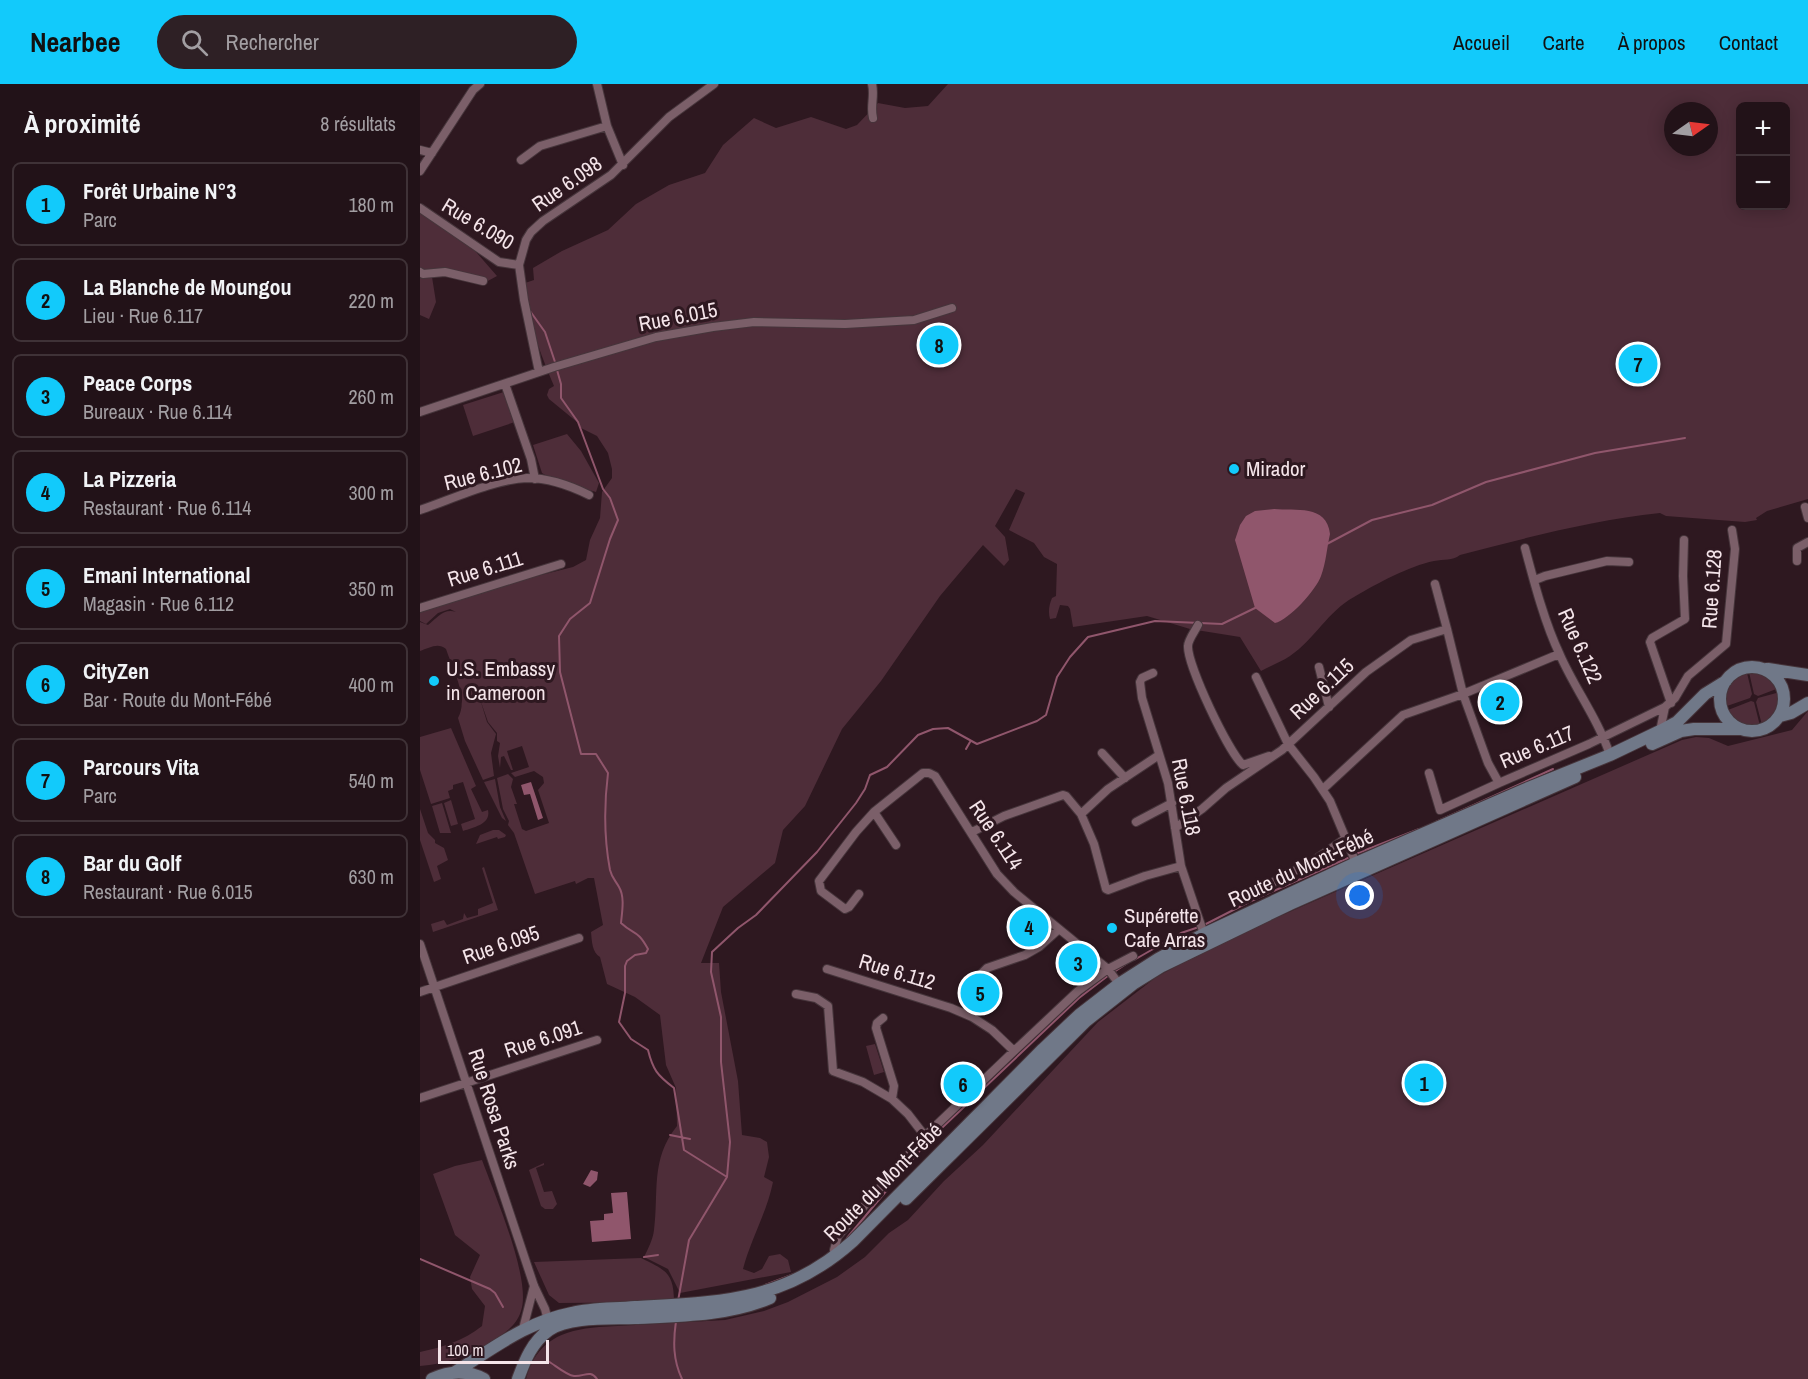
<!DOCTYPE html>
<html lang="fr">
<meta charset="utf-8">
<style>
:root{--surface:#221218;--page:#2e2025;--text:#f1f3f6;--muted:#a29ea2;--line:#3f3237;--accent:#12cafb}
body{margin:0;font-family:"Archivo Narrow",sans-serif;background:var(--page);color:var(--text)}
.controls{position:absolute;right:18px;top:18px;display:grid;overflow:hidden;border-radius:9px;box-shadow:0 3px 15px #0003}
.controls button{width:54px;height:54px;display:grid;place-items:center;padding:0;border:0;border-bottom:2px solid var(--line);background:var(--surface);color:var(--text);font:30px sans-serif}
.compass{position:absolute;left:1244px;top:18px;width:54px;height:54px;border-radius:50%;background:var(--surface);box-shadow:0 3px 15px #0003;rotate:76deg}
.scale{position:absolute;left:18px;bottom:15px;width:111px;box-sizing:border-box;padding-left:6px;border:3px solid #f4e4e9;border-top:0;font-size:16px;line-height:21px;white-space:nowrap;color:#f4e4e9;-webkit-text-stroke:4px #2e1820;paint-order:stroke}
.you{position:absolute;left:940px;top:812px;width:21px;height:21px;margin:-15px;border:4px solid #fff;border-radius:50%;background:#1a73e8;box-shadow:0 0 0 9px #1a73e833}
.badge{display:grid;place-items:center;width:39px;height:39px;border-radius:50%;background:var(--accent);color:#111;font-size:20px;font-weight:700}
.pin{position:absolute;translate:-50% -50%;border:3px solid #fff;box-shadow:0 2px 6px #0006}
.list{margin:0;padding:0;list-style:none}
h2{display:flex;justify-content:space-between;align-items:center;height:78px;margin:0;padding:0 24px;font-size:26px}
h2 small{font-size:20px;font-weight:400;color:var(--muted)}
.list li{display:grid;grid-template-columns:39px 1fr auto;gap:18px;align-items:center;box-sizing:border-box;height:84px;margin:0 12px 12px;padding:0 12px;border:2px solid var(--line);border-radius:9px}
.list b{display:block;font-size:22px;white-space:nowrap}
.list p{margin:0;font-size:20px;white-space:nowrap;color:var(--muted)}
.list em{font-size:20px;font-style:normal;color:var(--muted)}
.icon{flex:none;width:33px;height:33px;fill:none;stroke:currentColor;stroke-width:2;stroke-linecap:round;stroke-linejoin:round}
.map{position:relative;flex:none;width:1388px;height:1295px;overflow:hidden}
header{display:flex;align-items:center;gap:36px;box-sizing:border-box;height:84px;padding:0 30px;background:var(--accent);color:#111}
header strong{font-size:28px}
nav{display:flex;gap:33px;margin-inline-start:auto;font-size:21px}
.search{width:420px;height:54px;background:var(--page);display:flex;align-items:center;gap:15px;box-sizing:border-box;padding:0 21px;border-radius:33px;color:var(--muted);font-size:22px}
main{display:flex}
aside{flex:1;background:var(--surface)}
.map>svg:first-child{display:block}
.green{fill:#4e2d39;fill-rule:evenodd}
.water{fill:#90566c}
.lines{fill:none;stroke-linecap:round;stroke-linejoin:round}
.stream{stroke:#90566c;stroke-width:2}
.street-casing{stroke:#46353b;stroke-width:10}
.secondary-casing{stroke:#46353b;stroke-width:14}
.street{stroke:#7b5f69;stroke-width:8}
.secondary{stroke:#707888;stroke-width:12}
.poi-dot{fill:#12cafb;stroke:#2e1820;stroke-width:2}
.labels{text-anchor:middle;stroke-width:6;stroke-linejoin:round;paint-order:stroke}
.street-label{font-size:21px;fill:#f4e4e9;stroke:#2e1820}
.poi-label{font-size:21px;fill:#f4e4e9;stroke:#2e1820;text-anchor:start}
</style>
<header>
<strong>Nearbee</strong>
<div class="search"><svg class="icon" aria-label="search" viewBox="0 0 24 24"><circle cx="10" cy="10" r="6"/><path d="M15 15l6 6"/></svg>Rechercher</div>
<nav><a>Accueil</a><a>Carte</a><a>À propos</a><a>Contact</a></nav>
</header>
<main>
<aside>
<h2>À proximité<small>8 résultats</small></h2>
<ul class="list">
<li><span class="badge">1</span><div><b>Forêt Urbaine N°3</b><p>Parc</p></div><em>180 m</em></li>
<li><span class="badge">2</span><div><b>La Blanche de Moungou</b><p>Lieu · Rue 6.117</p></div><em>220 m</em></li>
<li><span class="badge">3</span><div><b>Peace Corps</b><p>Bureaux · Rue 6.114</p></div><em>260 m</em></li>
<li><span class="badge">4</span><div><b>La Pizzeria</b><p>Restaurant · Rue 6.114</p></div><em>300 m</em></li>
<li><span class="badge">5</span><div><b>Emani International</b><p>Magasin · Rue 6.112</p></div><em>350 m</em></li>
<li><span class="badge">6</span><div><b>CityZen</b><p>Bar · Route du Mont-Fébé</p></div><em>400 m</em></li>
<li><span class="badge">7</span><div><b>Parcours Vita</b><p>Parc</p></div><em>540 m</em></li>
<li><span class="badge">8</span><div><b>Bar du Golf</b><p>Restaurant · Rue 6.015</p></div><em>630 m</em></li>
</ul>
</aside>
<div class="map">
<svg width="1388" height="1295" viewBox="0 0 1388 1295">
<rect width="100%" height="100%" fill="#2e1820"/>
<!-- green -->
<path class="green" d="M528,0H1388V415L1347,427L1336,434L1337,436L1325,438L1246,432L1240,429C1172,436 1106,454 1040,471C1032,477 1024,475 1014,477C989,482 956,500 934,513C908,527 894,556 870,572C861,578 850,582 841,587L820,553L770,545L727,532L653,543L650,525L648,522L640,521L636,534L630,535C628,528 629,521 632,514L636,512L637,480L624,473L614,459L589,446L605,409L596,405L575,442L585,453L589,476L584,482L563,461L520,512L461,597L422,645L385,722L363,746L355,779L303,823L281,879H299L301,908L318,997L322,1051L340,1054L347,1058L349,1073L344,1093L353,1098C347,1128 331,1155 323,1185L334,1189L342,1185L349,1172L360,1170L368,1176L371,1188L260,1209L248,1185L224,1173C228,1165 233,1155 234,1146C239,1109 230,1075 257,1042L256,1004L246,981L240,931L215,913L187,900L180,873C172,868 172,858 171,848L183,841L174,794H168L156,800L155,797L115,810L94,749L88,741L89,737L83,725L77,694L88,690L93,695L91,703L97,720H94L102,745L106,747L129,739L118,706L124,699L123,693L114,687L95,693L91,689L109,683L102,662L87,667L93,686H91L84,672L81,673L80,684L78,672L80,659L77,657V649L68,638L60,615L67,638L76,650L71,669L74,692L63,696L45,657L38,634C49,614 33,586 26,565C18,558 9,564 0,567V538L8,541C17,534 24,524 36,528L30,525L18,529L6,540L0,537V528L105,495L153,483L166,476L170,456L180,434L182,408L192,394V385L188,369L177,352L161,344L157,338L129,315L127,311L129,305L134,302C121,271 106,233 105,199L114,196L113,184L142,167L188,146L216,120L249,101L285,89L303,61L334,34L356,44L391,33L426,45L437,41L458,19L485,24L508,22ZM1320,22H1366V122H1320ZM1253,27H1289V63H1253Z
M0,123L43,153L77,192L66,198L36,191L12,193L16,218L9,235L0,231Z
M87,307L98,337L53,352L43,321Z
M147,350L161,367L179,399L176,408L134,396L122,389L113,361Z
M1329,588C1343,587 1351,592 1359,604L1338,612L1334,610Z
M1327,589L1332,610L1330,614L1307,622C1304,607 1312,593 1327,589Z
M1360,608C1363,623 1356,635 1342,641L1336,618L1338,614Z
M1331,617L1334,618L1340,642C1325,644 1316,638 1308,626Z
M1388,627V1295H106C116,1257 142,1246 179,1243L305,1236L344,1227L368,1218L417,1193L445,1173L469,1149L488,1136L524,1097L563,1061L678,938L735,894L792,862L1262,656L1276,653L1289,654L1308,662L1372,646Z
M31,644L56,702L51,705L62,728L68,726C71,740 55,743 43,747L41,740L55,735L43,698L33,701V705L28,707L30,714L11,720L0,686V653Z
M75,695L80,723L86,737L82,734L64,698Z
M31,716L38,740L31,742L24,719Z
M22,719L31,749H20L12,722Z
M0,725L8,749L15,756V759L24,764L28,776L17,782L21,795L14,798L0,756Z
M73,746H79L86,751L85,753L78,755L77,753L56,760L60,751Z
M64,783L78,826L13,848L11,840L24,836L27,841L43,835L44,829L47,834L58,831V825L73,819L62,784Z
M455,960L464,988L454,991L446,962Z
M62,1076C74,1109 112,1196 101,1227C96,1243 83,1250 69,1259C48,1272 25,1280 0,1282V1268C23,1263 43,1257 62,1242L65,1222L52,1205L50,1193L60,1171L35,1151L13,1090L35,1082Z
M124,1079V1081L116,1084L124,1108L132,1107L137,1120L133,1125H125L121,1122L109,1086Z
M221,1174C245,1186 254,1188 254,1218L139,1219L129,1211L114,1178Z"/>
<!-- water -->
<path class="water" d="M854,425C875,427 907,420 910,450C907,463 906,479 901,492C896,506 869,536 855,539L835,524L815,456L820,441L826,432L835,427Z
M111,698L123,734L118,736L110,710L104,711L101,701Z
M171,1086L178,1088L177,1096L170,1103L163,1100Z
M207,1108L211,1155L172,1158L170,1137L184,1136V1130L193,1129L191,1109Z"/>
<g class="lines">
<!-- stream -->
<path class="stream" d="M110,227L125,248L136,281
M137,286L141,300V314L158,338L183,405L190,414L198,436L190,455L170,519L150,535L139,552L140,588L161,670H176L188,689C184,721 184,754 190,786C192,794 195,796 199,803C205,813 202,828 201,839C215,852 217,845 228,865L226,869L215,871L207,877L205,882V909L199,938L211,955L228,966C233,986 237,991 254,1004L264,1066L307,1093
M905,461L952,436L1012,421L1066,398L1175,369L1265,354
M546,665L550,658
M1016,738L1133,685
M938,769L999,745
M784,841L829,818L928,774
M714,876L761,849L779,843
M694,888L709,878
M250,1051L270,1055
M427,1154L507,1058L659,914L689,891
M224,1173L238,1171
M0,1175L70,1205L75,1209L83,1223
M345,1201L374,1190
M258,1217L269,1156L307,1093L310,1058L301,978V933L291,888L292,868L318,844L336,831L397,768L436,719L445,705L450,691L467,683L498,651L513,645L528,644L557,660L617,637L626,631L637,593L650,573L668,553L735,537L802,540L835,524
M256,1237C253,1258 253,1276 262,1295
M128,1277C135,1281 146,1291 154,1292C164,1293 170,1285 177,1295"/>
<!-- street casing -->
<g class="street-casing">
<path id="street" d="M177,0L187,42L203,81
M452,0C455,12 450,22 453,34
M0,66L12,69
M101,76L120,62L187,42
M0,87L53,6L60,0
M0,124L79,178L99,181L104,216L119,288
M99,181L106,156L111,148L123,137L191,91L249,33L294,0
M0,188L3,190L25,188L63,197
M85,300L111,375L115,395
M0,328L134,283L236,253L293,243L334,238L425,240L494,236L532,224
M1385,423L1388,434
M0,426C30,416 75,395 107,394C127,394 151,402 169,411
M1105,464C1114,498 1125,540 1140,571C1155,605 1178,635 1190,671
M1377,477V464L1388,458
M1115,496L1125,492L1187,477L1209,478
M1015,500L1027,545
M0,524L141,480
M778,541C775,547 768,556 768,562C767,581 809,669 823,681L849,672
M899,583L909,623
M733,589L722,594L720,598L722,614L748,699L761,782L784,850
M836,593L868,660L894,693L910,717L936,779
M1251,619L1230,558L1232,554L1265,535L1263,492L1264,456
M1240,647L1245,623L1255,614L1268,592L1306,560L1315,465L1312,446
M682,669L705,694
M739,671L688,705L661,730L674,760L686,805L688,806L725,792L761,782
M1009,689L1020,726L1079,699
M903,705L983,631L1043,610L1068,679L1079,699L1169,660L1245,623
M716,738L752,719
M755,744L782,725L806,704L862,666L946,588L991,556L1027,545L1043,610L1139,570
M552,748L584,732L643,711L646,712L661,730
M476,761L454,728L503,689H509L515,692L577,790L594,808L688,885L699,900
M848,801L893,777L926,754
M439,810L429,823L425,825L401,807L399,797L436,748L454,728
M0,860L114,1202L125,1225L129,1240
M407,885L531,924L552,933L572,946L594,967
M554,897L567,884L605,871L619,863L639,845
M0,908L159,854
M376,910L396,914L408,922L413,987L443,998L472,1015
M463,934L457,939L456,944L474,1002L472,1015L488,1030L505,1052
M0,1014L177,956
M415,1173L414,1166L418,1152L505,1052L594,967L658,907L688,885L713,872
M103,1245L114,1202"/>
</g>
<!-- secondary casing -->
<g class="secondary-casing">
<path id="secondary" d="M1300 615a32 32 0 1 1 64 0a32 32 0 1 1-64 0Z
M1348,585L1388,591
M1360,632L1371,629L1388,619
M1232,660L1261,647L1274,645H1319
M486,1115L666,937L713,900L742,882L870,820L1155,693
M35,1288C74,1264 106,1238 152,1229C172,1224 194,1225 215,1223C301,1218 365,1218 433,1157L623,965L659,931L699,900L738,875L784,850L867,811L936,779L1106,705L1190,671L1240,647L1257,638L1285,610L1306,597
M12,1295C29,1287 47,1286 64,1295
M98,1295C105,1276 112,1258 129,1246C149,1232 191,1235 215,1234C259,1232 308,1232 350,1214"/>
</g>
<!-- street -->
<use href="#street" class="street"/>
<!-- secondary -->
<use href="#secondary" class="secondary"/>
</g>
<!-- markers -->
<g class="poi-dot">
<circle cx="814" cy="385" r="6"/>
<circle cx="14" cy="597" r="6"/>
<circle cx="692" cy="844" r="6"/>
</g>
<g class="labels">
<!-- street labels -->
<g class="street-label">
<text transform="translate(147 100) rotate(-35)" y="7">Rue 6.098</text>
<text transform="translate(58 140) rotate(31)" y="7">Rue 6.090</text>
<text transform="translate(258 233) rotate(-11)" y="7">Rue 6.015</text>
<text transform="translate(63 390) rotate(-14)" y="7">Rue 6.102</text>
<text transform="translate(65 485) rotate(-17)" y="7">Rue 6.111</text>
<text transform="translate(1292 505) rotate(-86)" y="7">Rue 6.128</text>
<text transform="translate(1160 562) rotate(66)" y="7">Rue 6.122</text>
<text transform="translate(902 605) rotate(-43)" y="7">Rue 6.115</text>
<text transform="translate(1117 663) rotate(-23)" y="7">Rue 6.117</text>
<text transform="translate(766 713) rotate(79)" y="7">Rue 6.118</text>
<text transform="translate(576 751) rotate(56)" y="7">Rue 6.114</text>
<text transform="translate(881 784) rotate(-25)" y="7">Route du Mont-Fébé</text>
<text transform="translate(81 861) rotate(-19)" y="7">Rue 6.095</text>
<text transform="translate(477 888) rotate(17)" y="7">Rue 6.112</text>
<text transform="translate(123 955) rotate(-18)" y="7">Rue 6.091</text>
<text transform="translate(74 1025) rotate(72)" y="7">Rue Rosa Parks</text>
<text transform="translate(463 1098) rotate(-45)" y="7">Route du Mont-Fébé</text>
</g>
<!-- poi labels -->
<g class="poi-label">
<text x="826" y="392">Mirador</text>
<text x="26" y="592">U.S. Embassy<tspan x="26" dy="24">in Cameroon</tspan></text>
<text x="704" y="839">Supérette<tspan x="704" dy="24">Cafe Arras</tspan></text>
</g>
</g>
</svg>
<div class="controls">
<button>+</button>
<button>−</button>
</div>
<svg class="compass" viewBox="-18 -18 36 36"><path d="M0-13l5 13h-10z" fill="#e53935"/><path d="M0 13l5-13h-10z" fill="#a29ea2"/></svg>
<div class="scale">100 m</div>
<div class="you"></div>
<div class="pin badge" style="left:1004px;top:999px">1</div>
<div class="pin badge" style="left:1080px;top:618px">2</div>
<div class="pin badge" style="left:658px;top:879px">3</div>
<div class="pin badge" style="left:609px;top:843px">4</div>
<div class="pin badge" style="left:560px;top:909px">5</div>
<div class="pin badge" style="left:543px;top:1000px">6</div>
<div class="pin badge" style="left:1218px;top:280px">7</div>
<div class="pin badge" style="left:519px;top:261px">8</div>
</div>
</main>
